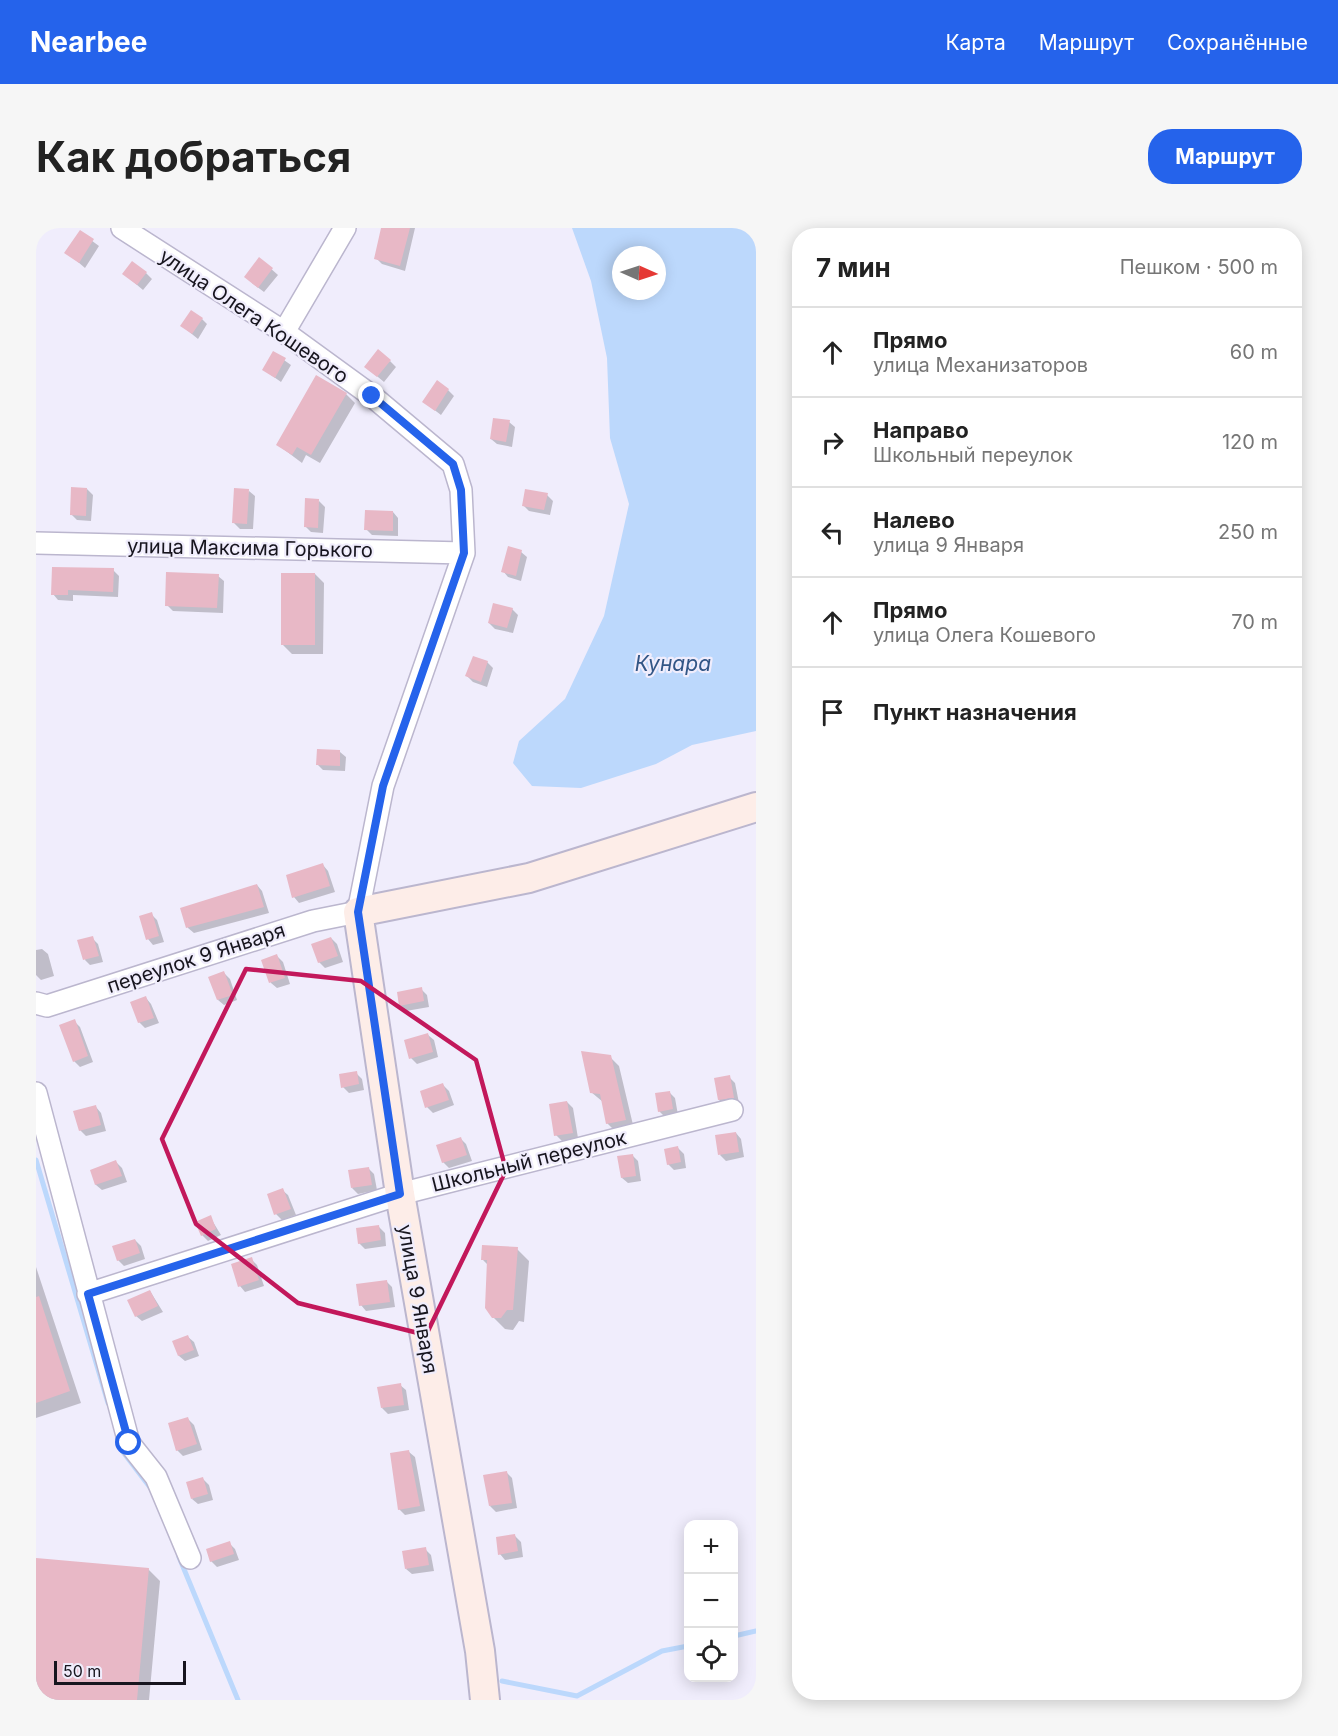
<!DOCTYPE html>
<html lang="ru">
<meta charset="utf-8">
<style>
:root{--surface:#fff;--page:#f6f6f6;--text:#222;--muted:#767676;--line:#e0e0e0;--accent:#2563eb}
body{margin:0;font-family:Inter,sans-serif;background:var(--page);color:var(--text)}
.controls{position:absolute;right:18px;bottom:18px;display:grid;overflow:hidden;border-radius:12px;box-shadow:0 3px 15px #0003}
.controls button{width:54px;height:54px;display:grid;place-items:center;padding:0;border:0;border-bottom:2px solid var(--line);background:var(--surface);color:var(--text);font:30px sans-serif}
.compass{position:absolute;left:576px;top:18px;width:54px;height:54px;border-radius:50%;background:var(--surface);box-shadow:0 3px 15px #0003;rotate:93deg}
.scale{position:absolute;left:18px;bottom:15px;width:132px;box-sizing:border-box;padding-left:6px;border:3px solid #17151e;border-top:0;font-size:16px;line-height:21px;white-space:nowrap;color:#17151e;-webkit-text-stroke:4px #f0edfc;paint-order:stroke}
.stop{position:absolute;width:18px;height:18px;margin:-14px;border:4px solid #2563eb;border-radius:50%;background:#fff}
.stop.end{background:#2563eb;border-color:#fff;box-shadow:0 2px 6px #0008}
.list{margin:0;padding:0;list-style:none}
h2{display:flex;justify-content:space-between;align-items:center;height:78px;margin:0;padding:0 24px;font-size:26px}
h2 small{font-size:20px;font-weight:400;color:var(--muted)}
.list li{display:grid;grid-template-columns:39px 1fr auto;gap:18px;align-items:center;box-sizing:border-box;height:90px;padding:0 24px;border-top:2px solid var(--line)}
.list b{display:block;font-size:22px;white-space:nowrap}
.list p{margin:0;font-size:20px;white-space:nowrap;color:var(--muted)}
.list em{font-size:20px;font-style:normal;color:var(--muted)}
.icon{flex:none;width:33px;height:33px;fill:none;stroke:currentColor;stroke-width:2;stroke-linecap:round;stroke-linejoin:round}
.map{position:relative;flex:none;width:720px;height:1472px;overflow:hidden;border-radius:24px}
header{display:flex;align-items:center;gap:36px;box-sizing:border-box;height:84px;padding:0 30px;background:var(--accent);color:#fff}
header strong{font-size:28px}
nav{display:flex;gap:33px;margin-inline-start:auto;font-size:21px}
.intro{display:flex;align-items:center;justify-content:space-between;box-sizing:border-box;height:144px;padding:0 36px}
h1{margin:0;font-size:42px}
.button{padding:15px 27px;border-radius:24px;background:var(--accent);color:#fff;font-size:21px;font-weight:700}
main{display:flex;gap:36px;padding:0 36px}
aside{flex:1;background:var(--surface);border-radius:24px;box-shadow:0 3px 15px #0003}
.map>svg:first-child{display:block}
.water{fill:#bcd8fc;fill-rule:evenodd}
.shadow{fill:#0003}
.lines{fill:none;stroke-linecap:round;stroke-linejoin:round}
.stream{stroke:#bcd8fc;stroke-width:5}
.building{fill:#e8b8c6}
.street-casing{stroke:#bbb6ce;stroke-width:24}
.secondary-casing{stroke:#bbb6ce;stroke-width:32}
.street{stroke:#fff;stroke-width:21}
.secondary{stroke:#fdede8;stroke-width:28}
.route{stroke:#2563eb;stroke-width:8}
.marked{fill:none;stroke:#c2185b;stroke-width:4.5;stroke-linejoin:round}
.labels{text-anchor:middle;stroke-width:4.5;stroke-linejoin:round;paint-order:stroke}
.street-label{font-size:20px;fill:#17151e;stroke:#f0edfc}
.water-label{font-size:21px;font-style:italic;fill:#325686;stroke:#f0edfc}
</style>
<header>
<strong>Nearbee</strong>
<nav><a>Карта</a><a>Маршрут</a><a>Сохранённые</a></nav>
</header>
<div class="intro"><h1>Как добраться</h1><a class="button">Маршрут</a></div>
<main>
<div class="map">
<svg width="720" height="1472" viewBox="0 0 720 1472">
<rect width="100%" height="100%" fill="#f0edfc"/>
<!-- water -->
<path class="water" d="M536,0H720V503L656,517L620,536L545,560L496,558L477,535L483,513L529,471L568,388L593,276L574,210L571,130L555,53ZM585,27H621V63H585Z"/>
<!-- shadow -->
<path class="shadow" d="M347,0H379L369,43L346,36L340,30Z
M44,4L63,18L49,40L35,28Z
M224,31L242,47L228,64L216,55Z
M110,45L116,51L107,62L94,51Z
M166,91L171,96L162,111L146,98Z
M238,125L255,137L245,154L228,142Z
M354,133L360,139L348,154L336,144Z
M412,162L418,168L405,187L388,174Z
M310,166L319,175L284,235L270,227L266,235L242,217Z
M473,194L479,199L476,219L461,216L455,211Z
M51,261L57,267L55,293L41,292L35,286Z
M213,263L219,268L217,301H204L198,295Z
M511,267L517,273L514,287L493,283L487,277Z
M283,273L289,279L287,305L275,304L269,298Z
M357,284L362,290V308L336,307L330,301Z
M485,324L491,329L485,353L472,349L467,343Z
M77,342L83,348L82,369L37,367V373L22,372L17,366Z
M279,346L288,355L287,426H256L247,417Z
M182,348L188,353L187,385L137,383L131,377Z
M476,381L482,387L477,405L459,401L453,395Z
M451,434L457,440L451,459L437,454L431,448Z
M304,524L310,529L309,543L287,542L281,536Z
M287,637L292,643L299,664L263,675L258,669Z
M221,657L226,663L233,685L158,705L152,700L146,681Z
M115,686L121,692L128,714L117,717L112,711Z
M56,710L62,716L67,734L54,737L49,732Z
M295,710L301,716L307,734L289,740L283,734Z
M6,721L12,726L18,748L5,752L0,747V722Z
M241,728L247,734L254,756L241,760L235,755L227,733Z
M188,745L194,751L201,772L188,777L182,772Z
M385,761L391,767L393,779L370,783L364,777Z
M110,770L115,776L123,795L109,800L103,794Z
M38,793L44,799L57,834L44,839L38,833Z
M392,807L398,812L402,829L381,836L375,830Z
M574,829L583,838L598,901L580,904L571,895L567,874L555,864Z
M320,845L326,851L328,862L313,865L307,859Z
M693,849L699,855L703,875L689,878L683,872Z
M407,857L413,863L418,877L397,885L391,879Z
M634,865L639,870L642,887L629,889L623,883Z
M531,874L537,880L542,910L526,913L520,907Z
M60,879L65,885L70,903L50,908L44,902Z
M700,905L705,911L708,929L690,933L684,927Z
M424,910L430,916L436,933L413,940L407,934Z
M642,920L648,926L650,940L638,942L632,936Z
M596,927L602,933L605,953L592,955L586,950Z
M80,934L86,940L91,954L66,962L60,957L56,943Z
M332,940L338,946L341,962L322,966L316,960Z
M246,962L252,967L260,987L246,992L240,986L233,967Z
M174,989L185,1007L172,1013L166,1007Z
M343,999L349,1005L350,1018L329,1021L323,1015Z
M99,1012L105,1018L109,1031L88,1038L82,1032Z
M481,1021L493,1033L488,1094L483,1093L477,1102L469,1101L457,1089L452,1037L447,1032Z
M215,1031L221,1037L228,1058L209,1064L204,1058Z
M0,1039L45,1175L0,1190Z
M351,1054L356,1059L359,1079L330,1083L325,1077Z
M114,1063L127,1084L106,1093L100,1088Z
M152,1109L158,1114L163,1128L149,1133L143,1128L138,1114Z
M364,1157L370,1162L373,1182L352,1186L346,1180Z
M152,1191L158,1197L166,1222L147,1228L141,1222Z
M373,1224L379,1229L389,1283L369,1287L363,1281Z
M470,1244L476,1250L481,1280L460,1284L454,1278Z
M167,1251L173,1257L177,1272L162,1276L156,1271Z
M479,1308L485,1314L487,1329L469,1332L464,1326Z
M193,1315L199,1321L203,1332L181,1339L175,1333Z
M389,1321L395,1327L398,1343L376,1346L370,1341Z
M0,1332L112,1341L124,1353L113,1472H0Z"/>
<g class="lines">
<!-- stream -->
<path class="stream" d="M0,932L72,1175
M87,1224L116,1262
M143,1329L202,1472
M698,1408L720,1403
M466,1453L541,1468L626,1423L652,1418"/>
</g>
<!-- building -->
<path class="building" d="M345,0H374L364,38L338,31Z
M44,2L58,11L43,35L28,25Z
M223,29L237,40L222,60L208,49Z
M96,33L111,44L101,57L86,46Z
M155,82L167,90L156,106L144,98Z
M342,121L355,132L341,149L328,139Z
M237,123L250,130L239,150L226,142Z
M280,147L311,165L275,227L261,219L256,227L240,217Z
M401,152L413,161L399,183L386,174Z
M457,190L474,192L470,214L454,211Z
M35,259L51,260L50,288L34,287Z
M198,260L213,261L211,296L196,295Z
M489,261L512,265L508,282L486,278Z
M269,270L283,271L282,300L268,299Z
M329,282L357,283V303L328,302Z
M472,318L486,322L480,348L465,344Z
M16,339L78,340L77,364L32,362V367H15Z
M130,344L183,346L181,380L129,378Z
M245,345H279V417H245Z
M457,375L477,380L471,400L452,395Z
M437,428L452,433L445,454L429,448Z
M281,521L304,522V538L280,537Z
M287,635L294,658L256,670L250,647Z
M221,656L228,679L150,700L144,680Z
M116,684L123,708L110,712L103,688Z
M57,708L63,728L47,732L41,712Z
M295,709L302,728L282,735L275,716Z
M241,726L249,750L233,755L225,732Z
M188,743L197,767L181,772L172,749Z
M386,759L388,773L363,778L361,764Z
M110,768L118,790L102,795L94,774Z
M39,791L52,828L37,834L23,797Z
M392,805L397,824L373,831L368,812Z
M545,823L575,827L590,892L570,896L564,866L554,865Z
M321,843L323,856L305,860L303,846Z
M694,847L698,870L682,872L678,850Z
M407,855L413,872L389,880L384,863Z
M634,863L637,881L622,884L619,865Z
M531,873L537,905L518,908L513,876Z
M60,877L65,897L43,903L37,883Z
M700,904L703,924L682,927L679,907Z
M425,909L431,927L406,935L400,917Z
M642,918L645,934L631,937L628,921Z
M597,926L600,948L585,950L581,928Z
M80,932L86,948L59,957L54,942Z
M333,939L336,957L315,960L312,942Z
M247,960L255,981L238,987L231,966Z
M175,987L180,1001L165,1008L159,994Z
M343,997L345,1012L322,1016L320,1000Z
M99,1011L104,1025L81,1033L76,1018Z
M446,1017L482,1019L477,1082H471L465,1090H456L449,1080L451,1032H445Z
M216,1029L223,1052L202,1059L195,1036Z
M351,1052L354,1074L323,1078L320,1056Z
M114,1062L122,1078L99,1089L91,1072Z
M3,1068L34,1163L0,1175V1069Z
M152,1107L158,1122L142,1128L136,1113Z
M365,1155L368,1177L345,1180L341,1159Z
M152,1189L161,1216L140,1223L132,1195Z
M373,1222L384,1278L362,1282L354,1225Z
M471,1243L476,1275L453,1278L447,1247Z
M167,1249L172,1266L155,1271L150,1254Z
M479,1306L482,1323L462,1327L460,1309Z
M194,1313L198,1326L174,1334L170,1321Z
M390,1319L393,1337L369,1341L366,1323Z
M0,1330L113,1340L101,1472H0Z"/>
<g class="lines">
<!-- street casing -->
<g class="street-casing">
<path id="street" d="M248,104L309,0
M0,315L428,325
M0,775L11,778L277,693L322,684L347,558L428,325L425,262L417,236L336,168L248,104L86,0
M0,865L93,1215L120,1249L154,1330
M52,1066L364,966L696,882"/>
</g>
<!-- secondary casing -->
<g class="secondary-casing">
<path id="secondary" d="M449,1472L444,1423L364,966L322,684L493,650L720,579"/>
</g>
<!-- street -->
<use href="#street" class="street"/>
<!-- secondary -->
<use href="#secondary" class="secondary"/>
</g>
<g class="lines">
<!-- route -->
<path class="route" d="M93,1215L52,1066L364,966L322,684L347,558L428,325L425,262L417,236L336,168"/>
</g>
<!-- marked area -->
<path class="marked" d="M210,741L325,753L440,832L470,942L390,1107L262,1075L160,996L126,911Z"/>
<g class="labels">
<!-- street labels -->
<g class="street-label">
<text transform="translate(218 88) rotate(34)" y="7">улица Олега Кошевого</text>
<text transform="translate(214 320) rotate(1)" y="7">улица Максима Горького</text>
<text transform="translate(160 730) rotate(-18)" y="7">переулок 9 Января</text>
<text transform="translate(493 933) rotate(-14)" y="7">Школьный переулок</text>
<text transform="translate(382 1071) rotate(80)" y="7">улица 9 Января</text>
</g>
<!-- water labels -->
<g class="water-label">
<text x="637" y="443">Кунара</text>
</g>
</g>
</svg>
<div class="controls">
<button>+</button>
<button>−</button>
<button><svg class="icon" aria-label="locate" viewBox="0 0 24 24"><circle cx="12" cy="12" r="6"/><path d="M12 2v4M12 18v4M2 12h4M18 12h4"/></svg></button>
</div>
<svg class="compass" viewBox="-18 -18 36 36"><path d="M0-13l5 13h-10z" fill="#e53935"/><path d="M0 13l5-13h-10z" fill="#767676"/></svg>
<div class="scale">50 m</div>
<div class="stop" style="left:93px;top:1215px"></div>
<div class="stop end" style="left:336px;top:168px"></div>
</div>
<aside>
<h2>7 мин<small>Пешком · 500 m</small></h2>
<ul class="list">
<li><svg class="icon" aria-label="ahead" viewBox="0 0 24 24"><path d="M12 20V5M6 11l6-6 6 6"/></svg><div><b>Прямо</b><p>улица Механизаторов</p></div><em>60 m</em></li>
<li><svg class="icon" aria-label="right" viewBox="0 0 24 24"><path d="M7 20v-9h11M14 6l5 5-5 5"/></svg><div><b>Направо</b><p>Школьный переулок</p></div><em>120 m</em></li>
<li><svg class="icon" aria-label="left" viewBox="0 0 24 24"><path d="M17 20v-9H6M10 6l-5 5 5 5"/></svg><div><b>Налево</b><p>улица 9 Января</p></div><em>250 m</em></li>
<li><svg class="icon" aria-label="ahead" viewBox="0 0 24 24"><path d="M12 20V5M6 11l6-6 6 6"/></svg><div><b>Прямо</b><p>улица Олега Кошевого</p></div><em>70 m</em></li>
<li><svg class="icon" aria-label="arrive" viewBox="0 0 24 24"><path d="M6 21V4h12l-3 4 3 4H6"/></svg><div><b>Пункт назначения</b></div></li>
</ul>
</aside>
</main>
